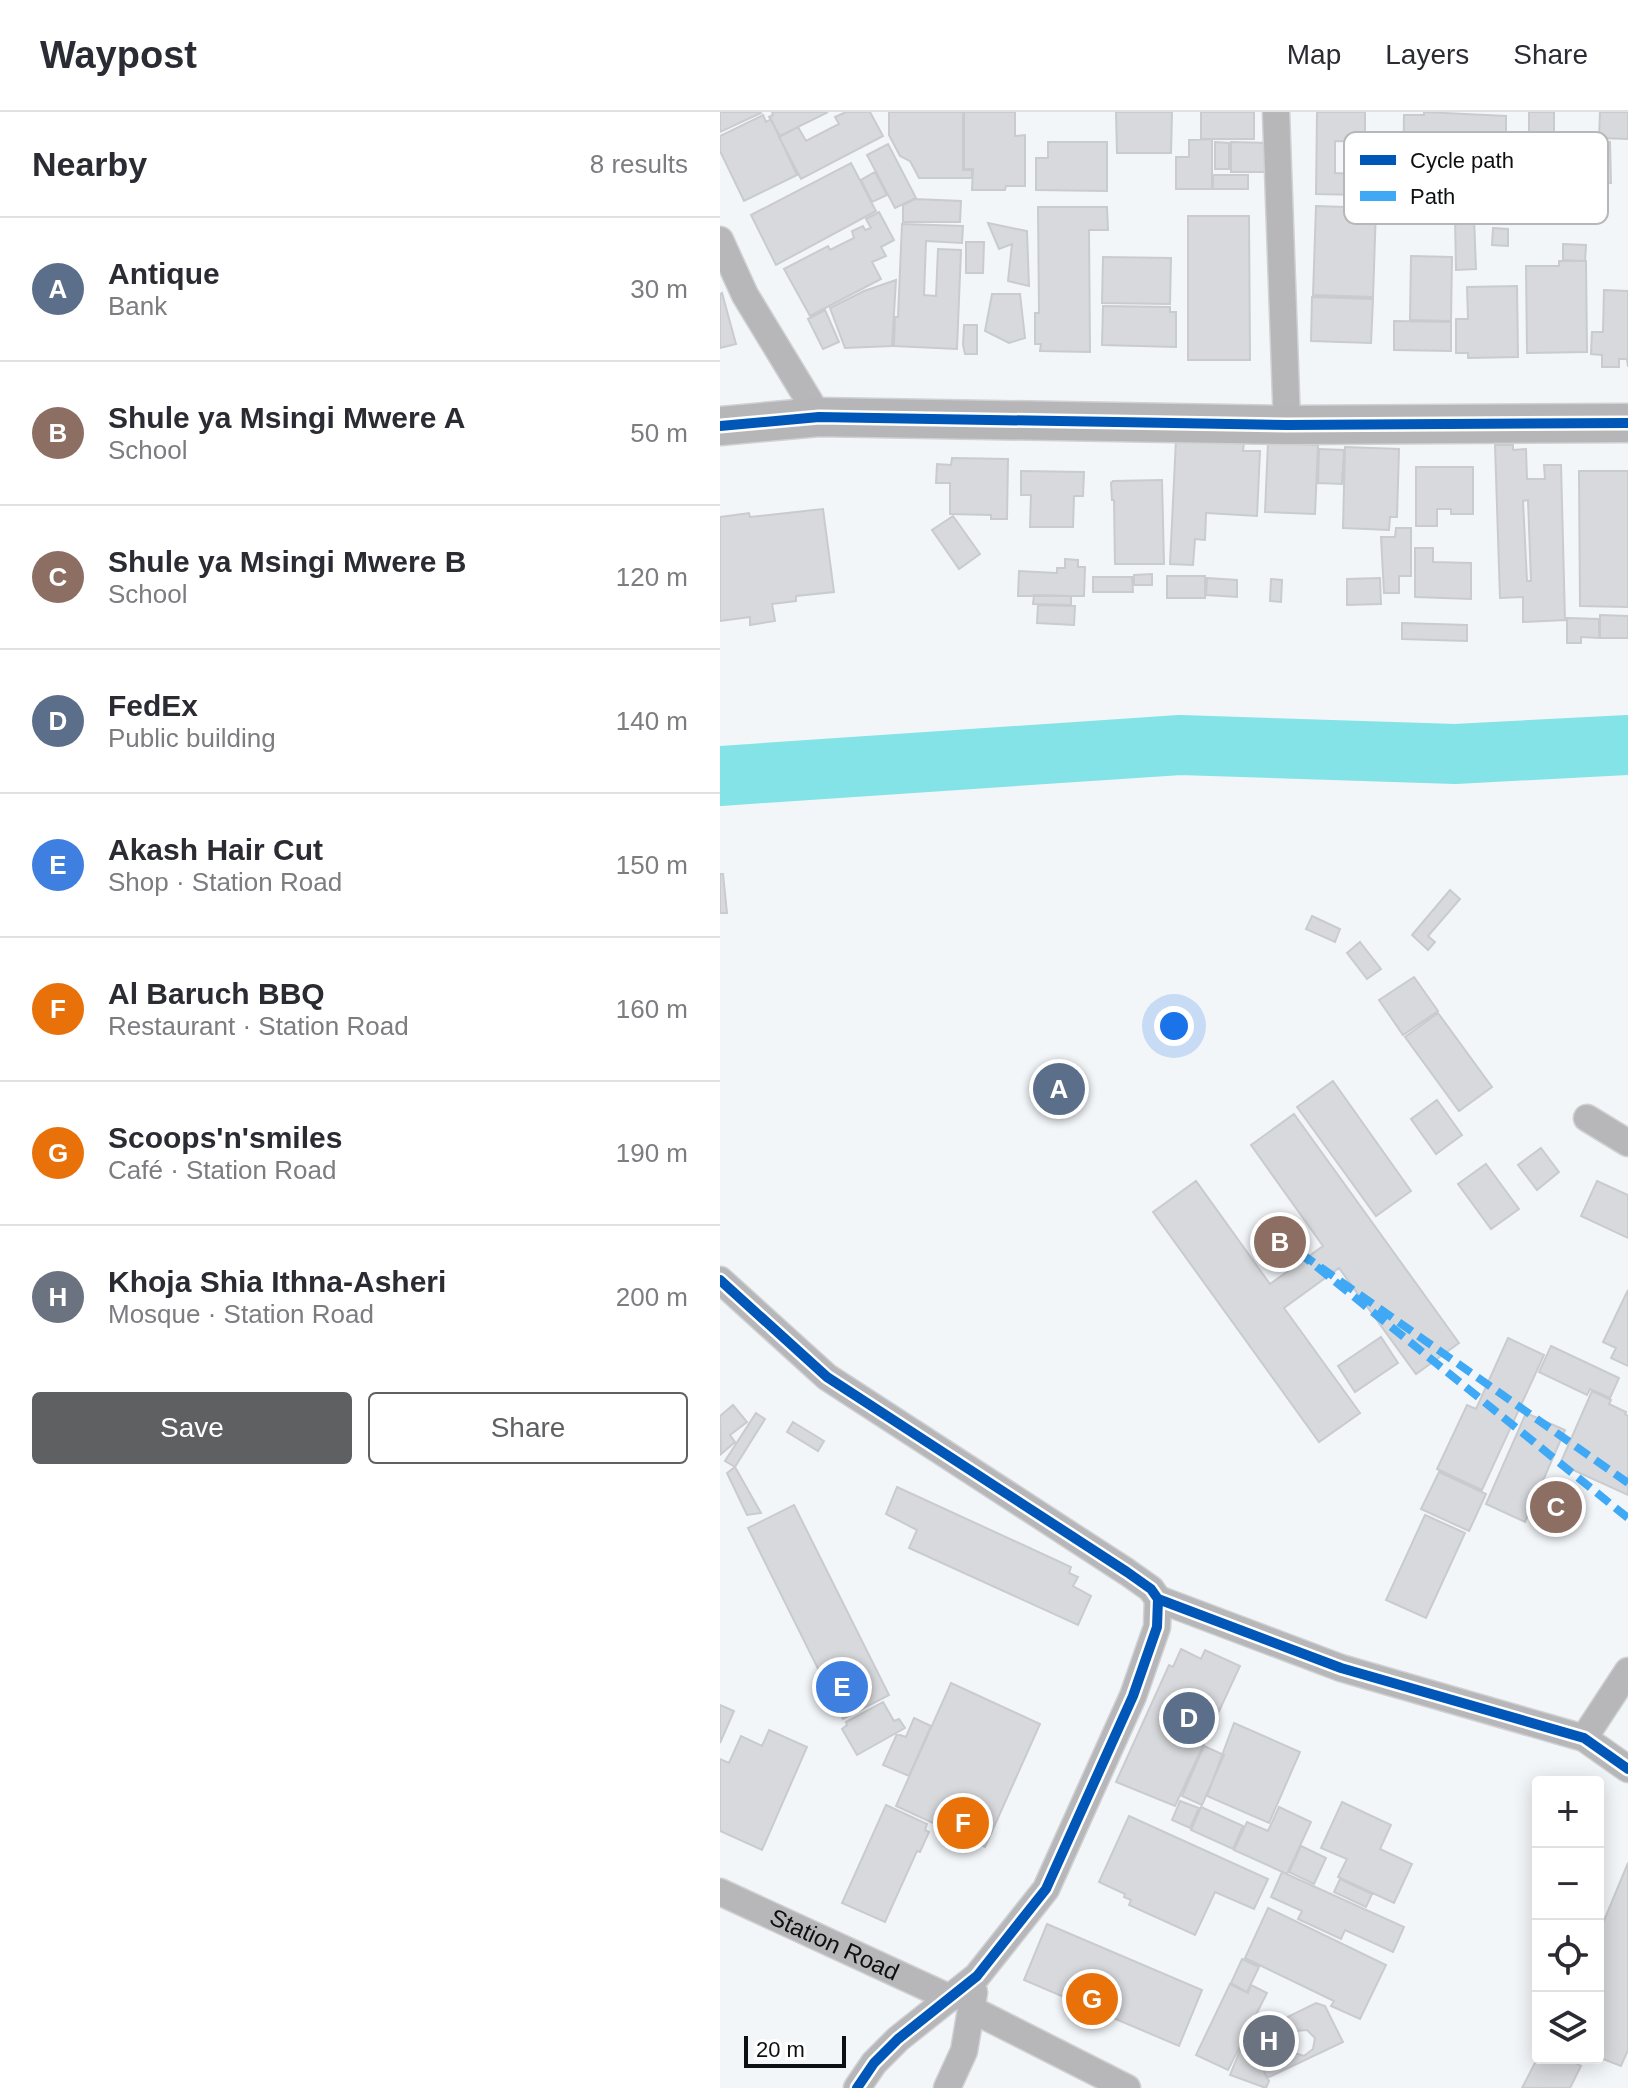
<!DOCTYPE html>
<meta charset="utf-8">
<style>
:root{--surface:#fff;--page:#f7f7f7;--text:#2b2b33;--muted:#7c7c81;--line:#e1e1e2;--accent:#5e6062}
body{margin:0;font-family:Helvetica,sans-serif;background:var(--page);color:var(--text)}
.controls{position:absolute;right:24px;bottom:24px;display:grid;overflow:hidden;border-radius:8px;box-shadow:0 4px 20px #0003}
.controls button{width:72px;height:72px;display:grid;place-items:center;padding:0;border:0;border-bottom:2px solid var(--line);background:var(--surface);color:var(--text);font:40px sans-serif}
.scale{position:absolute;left:24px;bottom:20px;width:102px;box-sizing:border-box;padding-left:8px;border:4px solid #0d0f11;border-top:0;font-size:22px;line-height:28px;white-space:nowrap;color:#0d0f11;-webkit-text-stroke:6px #fff;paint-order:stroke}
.you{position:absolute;left:454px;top:914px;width:28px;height:28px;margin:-20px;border:6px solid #fff;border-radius:50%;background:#1a73e8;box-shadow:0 0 0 12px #1a73e833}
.badge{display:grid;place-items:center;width:52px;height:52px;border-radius:50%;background:var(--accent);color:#fff;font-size:26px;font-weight:700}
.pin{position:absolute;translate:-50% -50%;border:4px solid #fff;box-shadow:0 2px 8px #0006}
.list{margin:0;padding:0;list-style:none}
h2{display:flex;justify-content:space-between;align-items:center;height:104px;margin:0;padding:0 32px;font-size:34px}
h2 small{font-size:26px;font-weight:400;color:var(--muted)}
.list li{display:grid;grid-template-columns:52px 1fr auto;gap:24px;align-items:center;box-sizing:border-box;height:144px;padding:0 32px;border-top:2px solid var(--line)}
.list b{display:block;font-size:30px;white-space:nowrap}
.list p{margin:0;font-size:26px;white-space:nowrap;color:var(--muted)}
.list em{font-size:26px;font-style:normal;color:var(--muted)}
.actions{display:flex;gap:16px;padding:24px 32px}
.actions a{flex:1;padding:18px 0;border:2px solid var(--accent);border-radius:8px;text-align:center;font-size:28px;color:var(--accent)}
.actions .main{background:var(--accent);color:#fff}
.icon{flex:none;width:44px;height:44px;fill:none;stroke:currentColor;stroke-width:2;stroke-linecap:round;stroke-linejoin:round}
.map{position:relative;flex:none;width:908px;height:1976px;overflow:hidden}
header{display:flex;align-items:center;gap:48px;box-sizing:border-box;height:112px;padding:0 40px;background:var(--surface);border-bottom:2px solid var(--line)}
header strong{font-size:38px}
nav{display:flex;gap:44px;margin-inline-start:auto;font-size:28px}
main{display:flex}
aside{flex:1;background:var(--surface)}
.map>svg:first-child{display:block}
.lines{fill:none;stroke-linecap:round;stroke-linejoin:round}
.river{stroke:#84e3e7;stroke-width:60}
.building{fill:#d7d9dc;stroke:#c9cbce;stroke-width:2;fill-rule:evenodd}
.street-casing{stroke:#cfd1d3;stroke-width:29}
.secondary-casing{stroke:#cfd1d3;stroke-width:41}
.street{stroke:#b7b6b8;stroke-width:26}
.secondary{stroke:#b6b5b8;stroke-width:38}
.quiet{stroke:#3fa9f5;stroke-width:8;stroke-dasharray:16 8;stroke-linecap:butt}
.cycleway-casing{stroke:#fff;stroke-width:15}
.cycleway{stroke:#0057b8;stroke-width:10}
.labels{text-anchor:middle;stroke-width:6;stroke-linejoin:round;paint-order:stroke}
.street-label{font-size:24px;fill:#0d0f11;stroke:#fff}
.key{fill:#fff;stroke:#b6b7b8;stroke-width:2}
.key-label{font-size:22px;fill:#0d0f11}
</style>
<header>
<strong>Waypost</strong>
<nav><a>Map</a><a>Layers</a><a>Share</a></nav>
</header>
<main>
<aside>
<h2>Nearby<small>8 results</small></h2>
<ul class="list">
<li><span class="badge" style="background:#5c6f8a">A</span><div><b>Antique</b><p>Bank</p></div><em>30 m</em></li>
<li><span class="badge" style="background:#8d6e63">B</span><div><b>Shule ya Msingi Mwere A</b><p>School</p></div><em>50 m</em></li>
<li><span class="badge" style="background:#8d6e63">C</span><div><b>Shule ya Msingi Mwere B</b><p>School</p></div><em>120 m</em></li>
<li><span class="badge" style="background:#5c6f8a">D</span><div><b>FedEx</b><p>Public building</p></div><em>140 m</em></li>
<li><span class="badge" style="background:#3f7fe0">E</span><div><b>Akash Hair Cut</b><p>Shop · Station Road</p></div><em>150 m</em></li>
<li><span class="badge" style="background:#e8710a">F</span><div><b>Al Baruch BBQ</b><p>Restaurant · Station Road</p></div><em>160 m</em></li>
<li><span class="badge" style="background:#e8710a">G</span><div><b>Scoops'n'smiles</b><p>Café · Station Road</p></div><em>190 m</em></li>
<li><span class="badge" style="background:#6b7280">H</span><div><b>Khoja Shia Ithna-Asheri</b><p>Mosque · Station Road</p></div><em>200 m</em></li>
</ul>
<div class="actions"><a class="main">Save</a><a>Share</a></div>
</aside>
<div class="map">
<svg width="908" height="1976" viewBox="0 0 908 1976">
<rect width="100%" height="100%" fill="#f3f6f9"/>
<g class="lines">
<!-- river -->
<path class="river" d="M0,664L460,633L735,642L908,633"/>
</g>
<!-- building -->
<path class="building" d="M0,0H40L41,1L0,20Z
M52,0H108L60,24L49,5L53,3Z
M126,0H150L163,24L81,67L59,25L78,15L86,29L119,12L115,5Z
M169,0H243V58H252V66H199L190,49L180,44L169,23Z
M244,0H295V24L305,23V74H286L285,78H252L253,57H244Z
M396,0H452L451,41H397Z
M481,0H534V27H481Z
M597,0H645V30L615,29V61L639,62V83L596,82Z
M704,0L786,4V62L683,59L684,3H704Z
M809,0H834V38H809Z
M880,0H908V27L879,26Z
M43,3L46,10L51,7L77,63L24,89L0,39V24Z
M492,27V77H456V45H469V28Z
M328,30H387V79L316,78V46H328Z
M495,30L509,31V57H495Z
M511,30L549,31V60H511Z
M890,30L891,71H873L874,31Z
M168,32L196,86L175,96L147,43Z
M131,51L156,99L56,153L31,103Z
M155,60L167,83L152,90L141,68Z
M493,63H528V77H493Z
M195,87L241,89L240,110H183V93Z
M596,94L656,96L653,185L593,183Z
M318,95H387L388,118H369L370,240L320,239L321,232H315V201H319Z
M159,100L174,128L161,135L166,144L152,150L161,167L90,204L64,157L108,134L110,138L134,126L132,119L143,114L145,118L151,116L146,107Z
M468,104H529L530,248H468Z
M735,105H754L756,157L736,158Z
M268,111L307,119L309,174L288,169L292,132L279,137Z
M182,112L243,114L242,131L206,129L204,183L216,184L218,137L241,138L237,237L174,234L175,205H178Z
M773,116L788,117V134L772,133Z
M246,130H264L263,161H246Z
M843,132L866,133L865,149L843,148Z
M691,144L732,145L731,209L690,208Z
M383,145L451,146L450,192L382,191Z
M839,149H866L867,240L807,241L806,154H839Z
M176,168L172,234L125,236L110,196L144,179Z
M797,174L798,245L748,246V241H736V207H748L747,175Z
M884,178L908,179V255L907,247H899V255H882V243L871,242L872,220H883Z
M2,181L16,232L0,236V182Z
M272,182H300L305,226L289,231L265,219Z
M592,185L653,187L651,231L591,229Z
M383,194L450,195V200H456V235L382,233Z
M105,198L119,230L103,237L88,207Z
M674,209L731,210V239L674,238Z
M244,213H257V242H245L243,233Z
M456,327L524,330L523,339H540L537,404L486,401L485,428L475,427L473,453L450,452Z
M548,331L598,333L595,402L545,400Z
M775,333H793V338L806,337L807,367H825L824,353H841L845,508L803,510V485L780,486ZM808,388L811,469H807L803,389Z
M625,335L679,337L677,405H670L669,418L623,416Z
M599,337L624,338L622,372L598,371Z
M232,346L288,347L287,407H271V403L230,402V371H216L217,352L231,353Z
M696,355H753V402H731V397H717V414H696Z
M301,359L364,360L363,384H354L353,415H310L311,383H301Z
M859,359H908V495L860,494Z
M442,368L444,452H395L394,388H392L391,371L393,369Z
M103,397L114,480L76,484V489L52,492L55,509L30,513V505L0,509V405L29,401L30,405Z
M233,404L260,442L239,457L212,418Z
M676,416H691V464H679V481H664L661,425H675Z
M695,436H713V450L751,451V487L695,485Z
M345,447L358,448V455H365L364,484H298L299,459L337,461V456H345Z
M432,462V473H414V463Z
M447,464H485V486H447Z
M373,465H412L413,480H373Z
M487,466L517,468V485L486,483Z
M660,466L661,492L627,493V467Z
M551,467L562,468L561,490L550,489Z
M314,483L351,484V493L313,492Z
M318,493L355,494L354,513L317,511Z
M880,503L908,504V526H880Z
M847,506L879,507V526L861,525V531H847Z
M682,511L747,513V529L682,527Z
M0,762H3L7,801H0Z
M730,778L740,787L708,824L715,830L708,838L692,823Z
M592,804L620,817L615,830L586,817Z
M640,830L661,857L647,867L627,841Z
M694,865L718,899L683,923L659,888Z
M718,901L772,975L739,999L685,925Z
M613,969L691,1079L656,1104L577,995Z
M717,988L742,1023L716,1042L691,1007Z
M574,1002L739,1231L696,1262L619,1156L564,1196L640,1301L599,1330L433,1100L476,1069L550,1172L603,1134L531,1033Z
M821,1036L839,1060L817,1078L798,1053Z
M766,1052L799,1097L771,1117L738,1072Z
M877,1069L908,1083V1126L861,1104Z
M908,1178V1254L891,1246L896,1236L883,1230Z
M661,1225L678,1251L635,1280L618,1254Z
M788,1226L824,1243L762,1378L717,1357L747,1293L756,1297Z
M831,1234L899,1266L890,1286L870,1277L867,1283L819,1260Z
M872,1279L891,1288L889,1292L906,1300L905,1302L908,1304V1383L840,1352Z
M13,1293L27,1310L10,1323L15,1330L1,1342L0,1304Z
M36,1301L45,1307L15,1355L5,1349Z
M806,1301L845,1318L805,1410L766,1392Z
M73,1310L104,1329L98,1339L67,1320Z
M15,1355L41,1401L27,1403L7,1361Z
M719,1360L766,1382L749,1419L701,1397Z
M177,1375L351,1455L349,1461L358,1465L353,1474L371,1484L358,1513L189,1436L197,1418L166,1402Z
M74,1393L169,1583L123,1607L28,1416Z
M705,1403L745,1421L706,1506L666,1488Z
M461,1537L481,1547L485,1538L520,1554L455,1694L396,1670L449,1553L453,1555Z
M231,1571L320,1612L265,1735L176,1694Z
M163,1590L174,1609L179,1607L185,1616L137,1643L122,1617L127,1613L126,1610Z
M0,1593L14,1599L0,1631Z
M194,1606L211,1614L189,1664L163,1653L177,1622L186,1625Z
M514,1611L580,1640L549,1711L487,1684Z
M49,1618L87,1635L42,1738L0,1719V1647L9,1651L21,1624L42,1634Z
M484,1634L504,1643L482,1693L462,1684Z
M460,1689L479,1696L470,1716L452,1708Z
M622,1690L671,1713L660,1737L692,1752L674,1791L618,1765L627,1747L601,1736Z
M166,1693L207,1712L205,1718L209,1720L200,1740L197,1739L165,1810L122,1791Z
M481,1695L523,1714L513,1737L471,1718Z
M559,1695L591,1710L567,1762L514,1738L527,1710L548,1719Z
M409,1704L548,1767L534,1797L495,1780L475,1823L409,1793L411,1788L404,1785L405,1782L379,1770Z
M581,1734L606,1746L594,1772L569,1760Z
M908,1751V1938L901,1954L878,1945V1823Z
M562,1760L684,1815L673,1840L625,1818L621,1827L578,1807L582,1799L551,1785Z
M620,1767L652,1782L646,1795L614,1780Z
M548,1796L666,1853L640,1907L611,1894L614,1889L525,1846Z
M327,1812L482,1878L459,1934L304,1868Z
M522,1847L539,1855L527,1880L511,1871Z
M510,1872L528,1881L531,1873L547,1881L508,1958L476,1943Z
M596,1891L605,1894L623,1930L547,1966L529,1929L533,1922ZM587,1918L595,1926L593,1937L584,1944L572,1940L568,1929L575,1919Z
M524,1929L530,1931L549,1969L546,1976L510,1963Z
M818,1945L846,1946L861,1954L850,1976H802Z"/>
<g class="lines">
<!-- street casing -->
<g class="street-casing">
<g id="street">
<path d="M556,0L567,313"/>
<path d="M0,128L25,183L99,305"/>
<path d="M867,1006L908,1031"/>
<path d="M0,1168L107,1265L407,1460L431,1477L438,1487L437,1515L413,1584L326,1777L257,1864L178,1927L154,1951L137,1976"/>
<path d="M438,1487L621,1556L864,1626L908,1657"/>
<path d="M864,1626L908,1559"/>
<path id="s1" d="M0,1780L230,1886"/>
<path d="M251,1897L407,1976"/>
<path d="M227,1976L244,1939L254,1880"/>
</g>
</g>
<!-- secondary casing -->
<g class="secondary-casing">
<path id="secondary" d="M0,314L99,305L567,313L908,311"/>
</g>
<!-- street -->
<use href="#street" class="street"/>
<!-- secondary -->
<use href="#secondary" class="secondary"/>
<!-- quiet -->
<path class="quiet" d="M908,1371L576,1138L908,1406"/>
<!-- cycleway casing -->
<g class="cycleway-casing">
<path id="cycleway" d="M0,314L99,305L567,313L908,311
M0,1168L107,1265L407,1460L431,1477L438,1487L437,1515L413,1584L326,1777L257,1864L178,1927L154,1951L137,1976
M438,1487L621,1556L864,1626L908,1657"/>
</g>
<!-- cycleway -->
<use href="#cycleway" class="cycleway"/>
</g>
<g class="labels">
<!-- street labels -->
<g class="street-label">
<text dy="8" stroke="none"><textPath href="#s1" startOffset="126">Station Road</textPath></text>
</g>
</g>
<!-- legend -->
<rect x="624" y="20" width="264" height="92" rx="12" class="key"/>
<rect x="640" y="43" width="36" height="10" fill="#0057b8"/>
<rect x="640" y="79" width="36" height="10" fill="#3fa9f5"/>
<g class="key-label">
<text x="690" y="56">Cycle path</text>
<text x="690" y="92">Path</text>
</g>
</svg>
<div class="controls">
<button>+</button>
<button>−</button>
<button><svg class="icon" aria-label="locate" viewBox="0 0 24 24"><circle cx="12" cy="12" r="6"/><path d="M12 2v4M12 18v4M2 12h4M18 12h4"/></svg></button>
<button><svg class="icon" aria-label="layers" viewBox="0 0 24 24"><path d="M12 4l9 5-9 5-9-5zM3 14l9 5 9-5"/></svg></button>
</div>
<div class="scale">20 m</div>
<div class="you"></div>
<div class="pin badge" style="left:339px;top:977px;background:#5c6f8a">A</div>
<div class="pin badge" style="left:560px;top:1130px;background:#8d6e63">B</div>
<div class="pin badge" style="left:836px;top:1395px;background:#8d6e63">C</div>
<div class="pin badge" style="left:469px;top:1606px;background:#5c6f8a">D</div>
<div class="pin badge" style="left:122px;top:1575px;background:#3f7fe0">E</div>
<div class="pin badge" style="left:243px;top:1711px;background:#e8710a">F</div>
<div class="pin badge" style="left:372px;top:1887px;background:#e8710a">G</div>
<div class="pin badge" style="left:549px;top:1929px;background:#6b7280">H</div>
</div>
</main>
